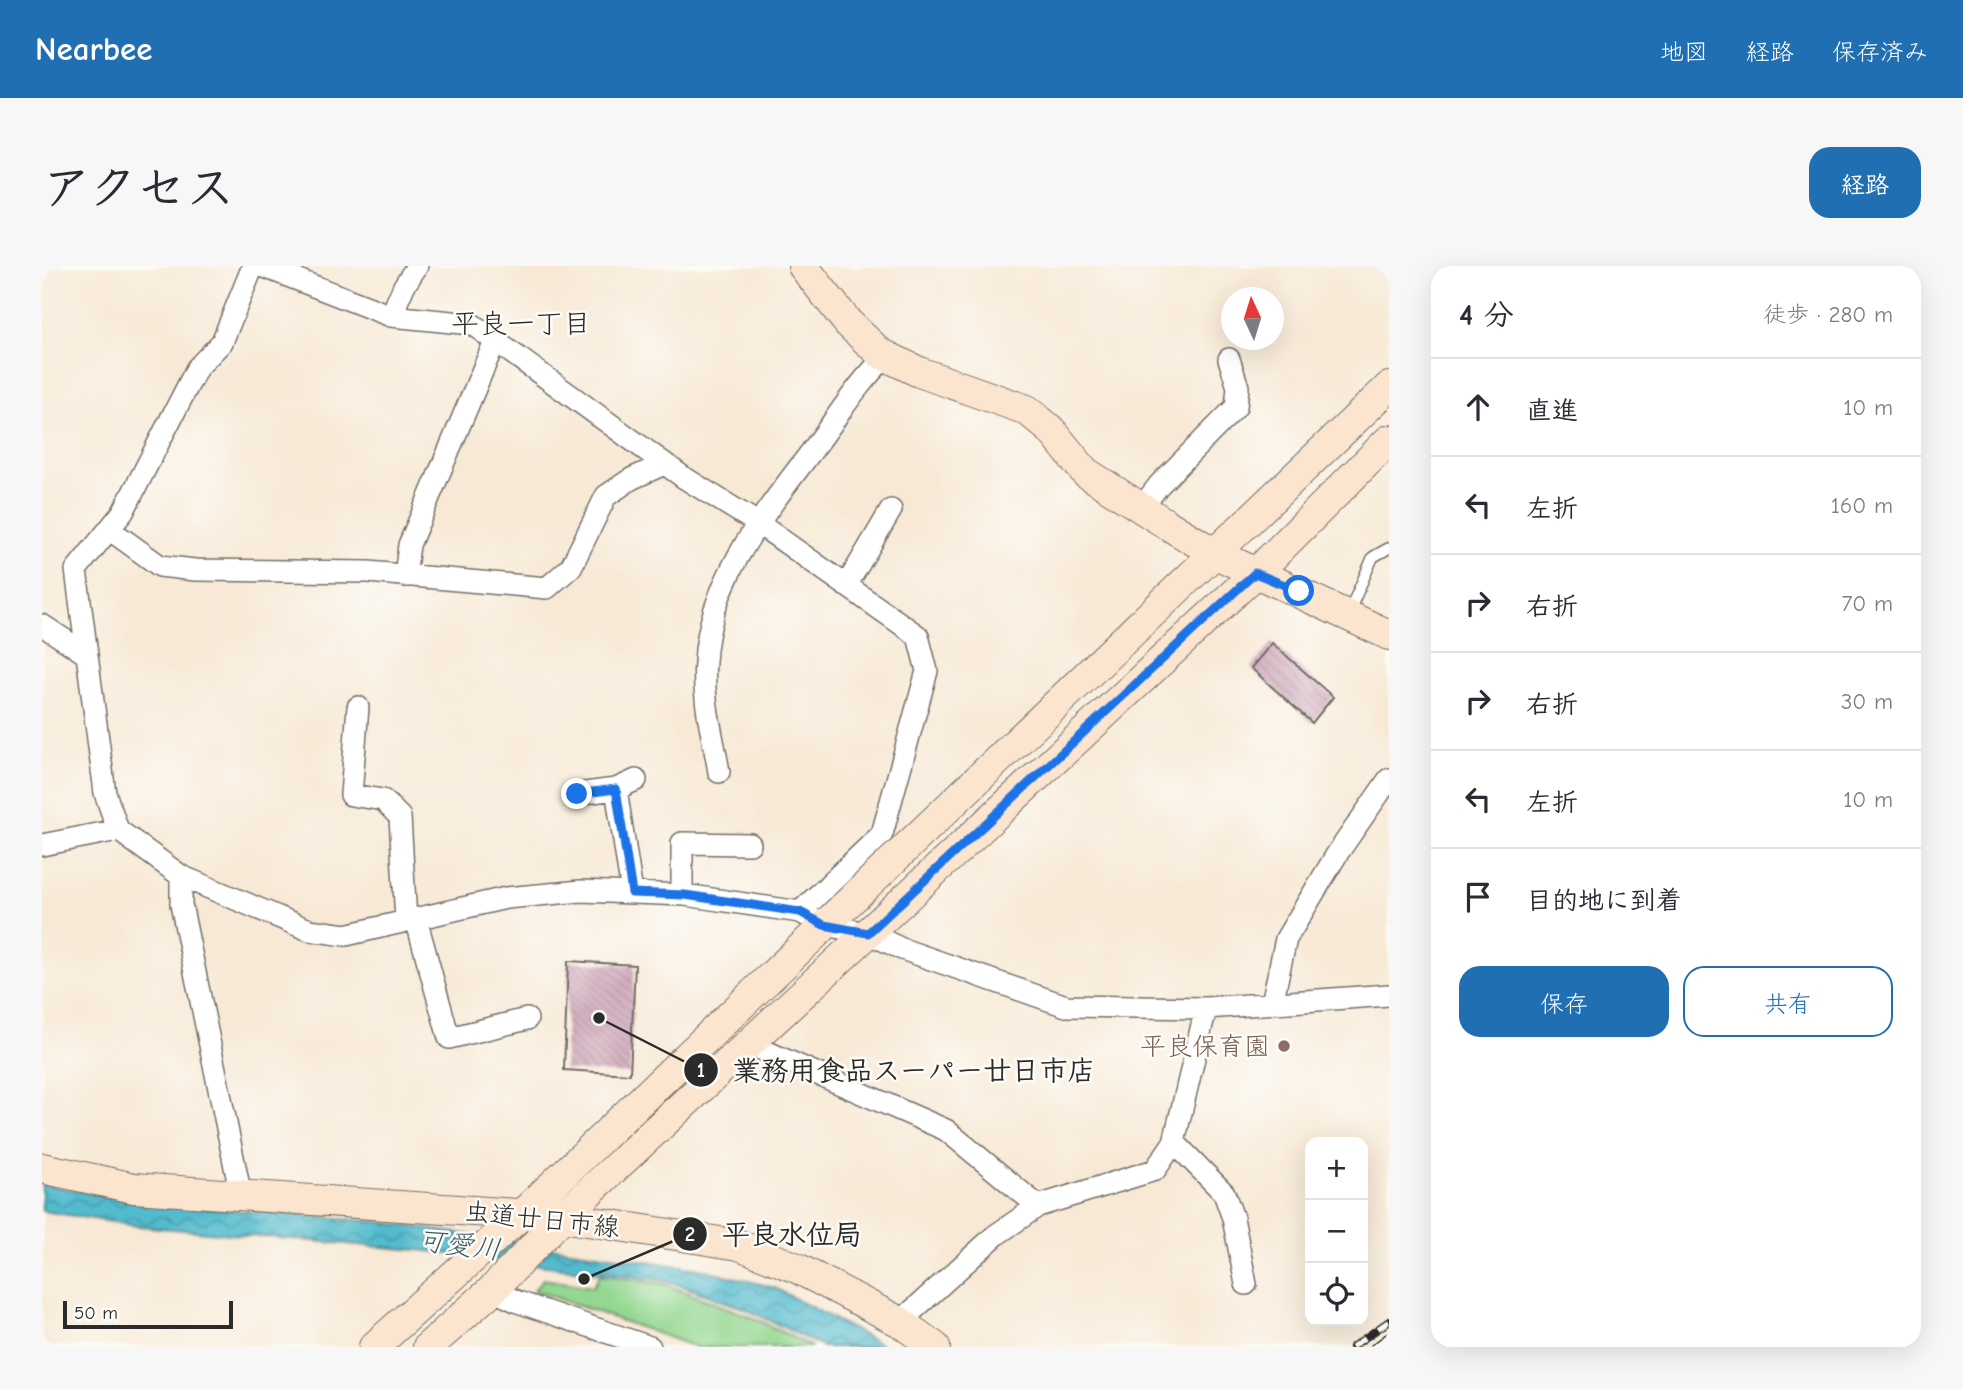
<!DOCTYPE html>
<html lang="ja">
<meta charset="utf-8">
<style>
:root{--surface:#fff;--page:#f7f7f7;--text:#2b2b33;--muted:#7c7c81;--line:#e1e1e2;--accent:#1f6fb2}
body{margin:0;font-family:"Comic Neue","Klee One",sans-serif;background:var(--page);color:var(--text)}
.controls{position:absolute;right:21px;bottom:21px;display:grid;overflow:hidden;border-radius:14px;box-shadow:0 7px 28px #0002}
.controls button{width:63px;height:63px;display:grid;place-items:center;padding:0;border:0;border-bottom:2px solid var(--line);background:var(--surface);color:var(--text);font:35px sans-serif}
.compass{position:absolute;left:1179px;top:21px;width:63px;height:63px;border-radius:50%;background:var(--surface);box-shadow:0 7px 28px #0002;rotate:356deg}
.scale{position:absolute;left:21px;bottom:18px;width:170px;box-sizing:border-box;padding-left:7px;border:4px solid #2b2b2b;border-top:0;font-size:19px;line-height:24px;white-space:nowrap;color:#2b2b2b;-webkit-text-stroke:5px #fdfcf7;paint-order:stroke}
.stop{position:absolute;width:21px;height:21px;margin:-16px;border:5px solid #1a73e8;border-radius:50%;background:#fff}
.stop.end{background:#1a73e8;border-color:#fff;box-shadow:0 2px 7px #0008}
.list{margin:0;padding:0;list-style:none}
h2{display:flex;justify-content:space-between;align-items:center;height:91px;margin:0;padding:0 28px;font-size:30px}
h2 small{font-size:23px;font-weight:400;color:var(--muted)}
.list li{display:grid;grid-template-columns:46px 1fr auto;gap:21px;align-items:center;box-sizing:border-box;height:98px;padding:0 28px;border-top:2px solid var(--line)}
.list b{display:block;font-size:26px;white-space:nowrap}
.list em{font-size:23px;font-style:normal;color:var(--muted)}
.actions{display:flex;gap:14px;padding:21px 28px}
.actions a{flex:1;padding:16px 0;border:2px solid var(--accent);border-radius:21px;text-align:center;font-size:24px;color:var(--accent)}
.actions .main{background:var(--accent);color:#fff}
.icon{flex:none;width:38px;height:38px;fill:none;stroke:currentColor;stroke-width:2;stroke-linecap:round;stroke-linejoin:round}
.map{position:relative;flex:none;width:1347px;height:1081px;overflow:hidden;border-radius:21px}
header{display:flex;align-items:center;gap:42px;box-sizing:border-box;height:98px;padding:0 35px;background:var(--accent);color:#fff}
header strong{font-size:33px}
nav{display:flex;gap:38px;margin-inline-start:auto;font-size:24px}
.intro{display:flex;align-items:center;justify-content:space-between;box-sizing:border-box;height:168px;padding:0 42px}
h1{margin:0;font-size:49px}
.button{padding:18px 32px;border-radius:21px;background:var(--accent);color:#fff;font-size:24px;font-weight:700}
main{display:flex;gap:42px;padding:0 42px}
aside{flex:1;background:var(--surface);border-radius:21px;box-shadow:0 7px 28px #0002}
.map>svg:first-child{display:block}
.green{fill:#93d790;stroke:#5f815e;stroke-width:2}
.water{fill:url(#water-waves);stroke:#3e737c;stroke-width:2}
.building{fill:url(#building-back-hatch)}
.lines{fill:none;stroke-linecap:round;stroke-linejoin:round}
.lane-casing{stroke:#736e67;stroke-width:13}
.street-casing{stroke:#736e67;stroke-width:24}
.secondary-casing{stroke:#736e67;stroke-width:32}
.lane{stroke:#fff;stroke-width:10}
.street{stroke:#fff;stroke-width:21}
.secondary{stroke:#fce5cf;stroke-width:30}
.rail-casing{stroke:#2b2b2b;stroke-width:8}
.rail{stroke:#fdfcf7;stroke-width:5;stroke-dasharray:16;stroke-linecap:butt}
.route{stroke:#1a73e8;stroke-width:9}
.education-dot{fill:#8d6e63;stroke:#fdfcf7;stroke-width:2.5}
.labels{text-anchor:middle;stroke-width:5;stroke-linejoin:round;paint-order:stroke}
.education-label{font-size:26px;fill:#785e54;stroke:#fdfcf7;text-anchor:end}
.street-label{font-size:26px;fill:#2b2b2b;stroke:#fdfcf7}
.neighbourhood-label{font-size:28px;fill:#2b2b2b;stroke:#fdfcf7}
.water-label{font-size:28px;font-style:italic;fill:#395d64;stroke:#fdfcf7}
.leader{fill:none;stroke:#2b2b2b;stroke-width:2.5}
.callout-dot{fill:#2b2b2b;stroke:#fdfcf7;stroke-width:2.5}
.mark-label{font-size:21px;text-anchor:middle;font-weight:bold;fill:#fff}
.callout-label{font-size:28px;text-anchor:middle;font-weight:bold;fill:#2b2b2b;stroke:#fdfcf7;stroke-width:5;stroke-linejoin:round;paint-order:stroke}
</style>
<header>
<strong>Nearbee</strong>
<nav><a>地図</a><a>経路</a><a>保存済み</a></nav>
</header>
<div class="intro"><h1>アクセス</h1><a class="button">経路</a></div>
<main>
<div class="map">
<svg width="1347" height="1081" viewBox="0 0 1347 1081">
<defs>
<pattern id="water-waves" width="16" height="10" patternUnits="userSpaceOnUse" patternTransform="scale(1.75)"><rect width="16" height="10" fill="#52bbce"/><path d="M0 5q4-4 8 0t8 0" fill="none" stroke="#4498a7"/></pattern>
<pattern id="building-back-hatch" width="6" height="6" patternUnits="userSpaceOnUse" patternTransform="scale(1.75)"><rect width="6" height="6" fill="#c697ae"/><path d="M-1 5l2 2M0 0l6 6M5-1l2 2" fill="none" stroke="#a17b8e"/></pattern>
</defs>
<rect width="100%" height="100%" fill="#fdfcf7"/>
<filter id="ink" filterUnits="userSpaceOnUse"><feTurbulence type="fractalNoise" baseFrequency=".0143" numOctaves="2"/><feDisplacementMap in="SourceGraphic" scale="14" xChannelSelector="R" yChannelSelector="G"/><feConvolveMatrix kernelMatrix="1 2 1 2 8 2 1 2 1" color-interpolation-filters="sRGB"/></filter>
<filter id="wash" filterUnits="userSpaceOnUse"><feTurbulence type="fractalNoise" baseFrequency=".00686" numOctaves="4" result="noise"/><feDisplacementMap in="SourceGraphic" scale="28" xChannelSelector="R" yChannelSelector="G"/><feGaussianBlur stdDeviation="1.57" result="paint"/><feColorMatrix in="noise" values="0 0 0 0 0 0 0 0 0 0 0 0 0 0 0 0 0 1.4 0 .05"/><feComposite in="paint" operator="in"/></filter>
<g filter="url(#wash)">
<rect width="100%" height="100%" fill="#f8e9d6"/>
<!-- green -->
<path class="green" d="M557,1009L622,1018L712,1052L770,1081H654L492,1024L501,1013L551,1021Z"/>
<!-- water -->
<path class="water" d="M0,918L102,937L339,956L664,1004L733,1022L844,1081H781L704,1043L626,1015L386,985L96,960L0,945Z"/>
<g id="blocks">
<!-- building -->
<path class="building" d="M1230,377L1291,431L1270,457L1209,402Z
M526,695L593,699L588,808L522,804Z"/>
</g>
</g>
<g filter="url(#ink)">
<use href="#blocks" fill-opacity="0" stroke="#736e67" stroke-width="2"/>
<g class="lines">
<!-- lane casing -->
<g class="lane-casing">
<path id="lane" d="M1306,348L1331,291L1347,282"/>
</g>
<!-- street casing -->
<g class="street-casing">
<path id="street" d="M211,0L180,76L155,102L81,246L34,304L63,527L76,564L139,610L267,664L304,669L464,632L539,625L643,629L758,646L782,659L826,667L860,683L1024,740L1164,742L1347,729
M220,0L349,50L430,58L641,211L717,258L876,370L885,405L840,568L758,646
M349,50L362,20L375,0
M1100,241L1117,219L1194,141L1196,121L1187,93
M67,263L118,300L153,304L326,306L505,322L529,301L564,230L589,213L622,198
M363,310L367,279L453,75
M804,320L849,244
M0,359L44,388
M316,441L309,529L341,534L358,551L364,655
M677,506C671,470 660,433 663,396C667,315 722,248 769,186C793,155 815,117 844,91
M574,523L594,514
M535,528L574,523L590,627
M0,579L76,564
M139,610V638L199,930
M640,629V577L708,578
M374,653L407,772L485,753
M1230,737L1244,673L1295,588L1347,513
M707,778L904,864L996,940
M1132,876L1182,927L1191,952L1204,1018
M450,1024L476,1036L608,1081
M858,1056L954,969L996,940L1113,904L1132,876L1164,742"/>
</g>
<!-- secondary casing -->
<g class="secondary-casing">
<path id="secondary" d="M761,0L806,57L838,87L877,106L985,144L1009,164L1043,206L1126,259L1174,288L1347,369
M0,902L92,922L520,951L697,979L755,1002L858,1056L893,1081
M332,1081L481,947L1347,121
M386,1081L450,1024L520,951L1214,307L1347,174"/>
</g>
<!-- lane -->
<use href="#lane" class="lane"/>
<!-- street -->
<use href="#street" class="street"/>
<!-- secondary -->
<use href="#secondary" class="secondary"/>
<!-- rail casing -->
<g class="rail-casing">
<path id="rail" d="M1310,1081L1347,1055
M1332,1081L1347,1070"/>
</g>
<!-- rail -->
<use href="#rail" class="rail"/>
</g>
</g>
<g class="lines" filter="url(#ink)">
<!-- route -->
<path class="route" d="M535,528L574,523L590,627L643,629L758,646L782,659L826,667L1213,307L1257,325"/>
</g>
<!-- markers -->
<circle class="education-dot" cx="1242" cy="780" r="7"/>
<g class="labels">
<!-- education labels -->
<g class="education-label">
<text x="1228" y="789">平良保育園</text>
</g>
<!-- street labels -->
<g class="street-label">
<text transform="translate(500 953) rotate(6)" y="9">虫道廿日市線</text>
</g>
<!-- neighbourhood labels -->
<g class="neighbourhood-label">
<text x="479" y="67">平良一丁目</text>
</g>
<!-- water labels -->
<g class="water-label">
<text transform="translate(417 978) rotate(7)" y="10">可愛川</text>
</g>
</g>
<!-- callouts -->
<path class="leader" d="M557 752L659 804M542 1013L648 968"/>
<g class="callout-dot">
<circle cx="557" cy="752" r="7"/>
<circle cx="542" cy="1013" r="7"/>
<circle cx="659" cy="804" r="18"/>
<circle cx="648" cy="968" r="18"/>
</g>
<g class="mark-label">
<text x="659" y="811">1</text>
<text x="648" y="975">2</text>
</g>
<g class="callout-label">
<text x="872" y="814">業務用食品スーパー廿日市店</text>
<text x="750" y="978">平良水位局</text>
</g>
</svg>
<div class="controls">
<button>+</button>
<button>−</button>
<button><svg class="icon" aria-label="locate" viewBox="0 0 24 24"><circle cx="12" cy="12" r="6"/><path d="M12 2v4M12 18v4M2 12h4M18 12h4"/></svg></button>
</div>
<svg class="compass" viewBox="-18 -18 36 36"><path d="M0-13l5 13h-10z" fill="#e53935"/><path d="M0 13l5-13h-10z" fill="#7c7c81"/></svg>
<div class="scale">50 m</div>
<div class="stop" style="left:1257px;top:325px"></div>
<div class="stop end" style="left:535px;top:528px"></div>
</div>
<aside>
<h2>4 分<small>徒歩 · 280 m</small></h2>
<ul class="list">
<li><svg class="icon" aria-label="ahead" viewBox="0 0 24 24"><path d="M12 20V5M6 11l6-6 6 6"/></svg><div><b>直進</b></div><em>10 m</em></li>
<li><svg class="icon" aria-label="left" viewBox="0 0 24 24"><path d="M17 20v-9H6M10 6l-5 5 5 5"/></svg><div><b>左折</b></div><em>160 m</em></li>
<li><svg class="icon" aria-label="right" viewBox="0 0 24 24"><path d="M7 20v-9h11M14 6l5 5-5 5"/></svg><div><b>右折</b></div><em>70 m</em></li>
<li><svg class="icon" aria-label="right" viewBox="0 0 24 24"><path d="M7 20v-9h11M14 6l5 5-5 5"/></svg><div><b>右折</b></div><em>30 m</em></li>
<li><svg class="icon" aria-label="left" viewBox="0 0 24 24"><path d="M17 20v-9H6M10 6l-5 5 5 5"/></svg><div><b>左折</b></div><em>10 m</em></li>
<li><svg class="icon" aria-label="arrive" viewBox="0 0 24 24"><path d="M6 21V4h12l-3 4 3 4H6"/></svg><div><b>目的地に到着</b></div></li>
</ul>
<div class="actions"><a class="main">保存</a><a>共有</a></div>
</aside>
</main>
